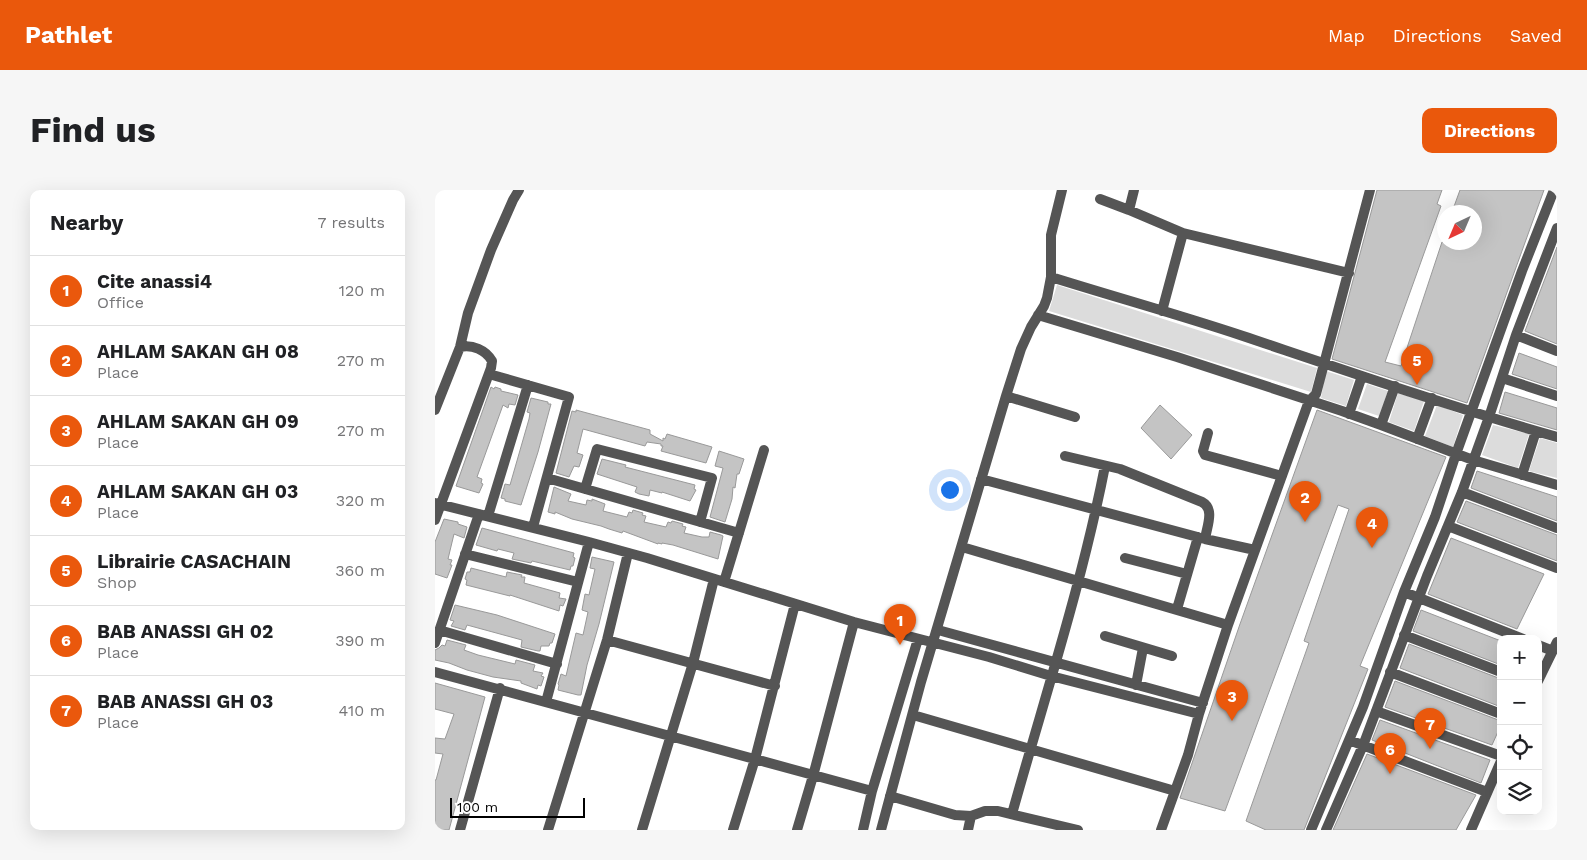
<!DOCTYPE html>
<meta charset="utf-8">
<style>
:root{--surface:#fff;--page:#f6f6f6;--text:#202124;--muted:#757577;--line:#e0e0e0;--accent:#ea580c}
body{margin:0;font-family:"Work Sans",sans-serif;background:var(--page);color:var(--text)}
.controls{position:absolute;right:15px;bottom:15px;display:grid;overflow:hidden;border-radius:10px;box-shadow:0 5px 20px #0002}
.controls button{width:45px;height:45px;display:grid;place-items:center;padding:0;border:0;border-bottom:1px solid var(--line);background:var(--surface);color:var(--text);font:25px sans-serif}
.compass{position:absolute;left:1002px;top:15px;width:45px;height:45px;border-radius:50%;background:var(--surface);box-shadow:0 5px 20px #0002;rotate:224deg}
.scale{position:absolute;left:15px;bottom:12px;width:135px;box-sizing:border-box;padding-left:5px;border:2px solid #000;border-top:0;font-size:14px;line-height:18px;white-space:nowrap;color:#000;-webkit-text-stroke:4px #fff;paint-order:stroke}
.you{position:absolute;left:514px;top:299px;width:18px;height:18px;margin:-12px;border:4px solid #fff;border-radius:50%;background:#1a73e8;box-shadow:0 0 0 8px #1a73e833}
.badge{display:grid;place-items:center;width:32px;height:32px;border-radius:50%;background:var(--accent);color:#fff;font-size:16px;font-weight:700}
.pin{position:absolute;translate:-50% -41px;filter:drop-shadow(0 1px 2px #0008)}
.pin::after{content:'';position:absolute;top:26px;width:18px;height:15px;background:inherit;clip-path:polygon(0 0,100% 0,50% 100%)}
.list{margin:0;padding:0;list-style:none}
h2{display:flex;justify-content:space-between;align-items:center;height:65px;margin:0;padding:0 20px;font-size:21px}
h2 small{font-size:16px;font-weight:400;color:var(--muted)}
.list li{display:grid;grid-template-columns:32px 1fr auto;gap:15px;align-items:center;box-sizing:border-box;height:70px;padding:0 20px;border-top:1px solid var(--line)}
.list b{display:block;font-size:19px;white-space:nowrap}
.list p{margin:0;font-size:16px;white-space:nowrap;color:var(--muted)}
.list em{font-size:16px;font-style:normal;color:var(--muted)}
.icon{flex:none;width:28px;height:28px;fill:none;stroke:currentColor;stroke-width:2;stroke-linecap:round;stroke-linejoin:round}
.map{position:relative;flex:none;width:1122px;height:640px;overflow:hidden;border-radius:10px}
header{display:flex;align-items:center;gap:30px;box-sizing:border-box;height:70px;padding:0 25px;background:var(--accent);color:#fff}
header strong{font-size:24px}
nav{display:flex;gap:28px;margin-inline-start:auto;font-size:18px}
.intro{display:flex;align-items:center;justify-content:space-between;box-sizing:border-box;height:120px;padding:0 30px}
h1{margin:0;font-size:35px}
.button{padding:12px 22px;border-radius:10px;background:var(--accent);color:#fff;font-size:18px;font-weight:700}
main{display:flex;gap:30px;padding:0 30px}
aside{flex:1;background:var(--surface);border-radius:10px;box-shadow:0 5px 20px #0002}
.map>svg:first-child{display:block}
.green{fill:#dcdcdc}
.building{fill:#c4c4c4;stroke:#999}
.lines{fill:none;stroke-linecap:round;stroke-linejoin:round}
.minor{stroke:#555;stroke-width:10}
</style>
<header>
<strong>Pathlet</strong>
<nav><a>Map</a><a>Directions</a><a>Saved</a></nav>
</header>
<div class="intro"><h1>Find us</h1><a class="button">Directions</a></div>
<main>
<aside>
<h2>Nearby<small>7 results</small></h2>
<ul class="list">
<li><span class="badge">1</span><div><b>Cite anassi4</b><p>Office</p></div><em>120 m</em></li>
<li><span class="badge">2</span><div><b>AHLAM SAKAN GH 08</b><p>Place</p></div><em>270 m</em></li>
<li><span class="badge">3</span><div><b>AHLAM SAKAN GH 09</b><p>Place</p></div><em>270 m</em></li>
<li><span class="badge">4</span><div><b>AHLAM SAKAN GH 03</b><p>Place</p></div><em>320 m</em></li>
<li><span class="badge">5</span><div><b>Librairie CASACHAIN</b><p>Shop</p></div><em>360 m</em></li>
<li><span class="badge">6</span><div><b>BAB ANASSI GH 02</b><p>Place</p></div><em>390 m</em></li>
<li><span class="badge">7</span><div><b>BAB ANASSI GH 03</b><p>Place</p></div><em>410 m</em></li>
</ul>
</aside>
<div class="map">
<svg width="1122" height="640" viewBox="0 0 1122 640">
<rect width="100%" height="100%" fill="#fff"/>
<!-- green -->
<path class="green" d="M622,95L882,178L876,202L614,121Z
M891,181L919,190L911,216L886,208Z
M932,194L953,201L944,226L923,219Z
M963,203L989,211L979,241L954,232Z
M1002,215L1028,225L1018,257L990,246Z
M1058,235L1094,244L1083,278L1047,265Z
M1105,248L1122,253V288L1094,281Z"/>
<!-- building -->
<path class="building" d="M942,0H1007L1002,14L1006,16L950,172L966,176L1007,52H1040V22H1017L1025,0H1109L1032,213L897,169Z
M1122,57V154L1090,141Z
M1084,163L1122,177V199L1077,184Z
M56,197L59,199L60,197L66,199V201L83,205L80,215L74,214L73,218L68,215L42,287L47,289L46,293L48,294L44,303L21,296Z
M1070,202L1122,218V240L1064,223Z
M96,208L113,212V214H116L103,262L86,315L70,311V309L66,308L70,294L75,295L94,229L95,223L92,222Z
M725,215L757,245L736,269L706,238Z
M141,220L215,240V244L228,251V248L230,249L232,244L277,257L271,273L226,261L228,256H226V254L212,252L210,256L148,239L142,263L148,265L144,277L139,276L134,287L121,283L137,221L141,222Z
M882,220L1011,267L925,476L933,479L869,640H831L811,631L874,453L869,451L914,319L903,315L790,621L745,608L805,434Z
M284,261L309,269L304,284H302L300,298L298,297L297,309L290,332L275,327L288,278L280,276Z
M167,269L191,275L190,277L260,295L259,299L261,300L255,311L227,302V303L215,300L214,306L204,304L200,302L202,297L162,284Z
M1042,281L1122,307V331L1036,298Z
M119,297L136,304L133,311L151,315L152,310L157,311V309L170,314L168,321L192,327L194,322L197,323L198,320L208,323L207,325L211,326L209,332L231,337L233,332L236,333L237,331L248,334L247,336L251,337L249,343L267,347H274L275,342L286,345L288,346L283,369L238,355L227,353V354L223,353V354L188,341L187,343L174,339L166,336L137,329L120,322V324L113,322Z
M1031,311L1122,345V371L1022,332Z
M9,329L23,332V334L32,337L29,348L19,344L13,369L17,370L15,375H17L12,388L0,384V352Z
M47,338L139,363L138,367L140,368L138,376H136L135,380L97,371L96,373L77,369L79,363L63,359L62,361L41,355Z
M1016,348L1109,384L1082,439L993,404Z
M157,367L179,372L164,434L152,475L146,505H143L123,500L124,495L123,494L126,484L131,486L141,443L148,445L153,422L147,420L150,404L154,405L160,379L155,378Z
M36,378L71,387L72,382L87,385L86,387H90L89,393L125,403L124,408L131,409L128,416L125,415L124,421L75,405V406L31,395L32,390L30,389L32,382H35Z
M20,415L62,425L120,444L117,453H115L114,456H106L105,461H103L86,457L87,450L32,435L30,440L16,436L19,431L15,430Z
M986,420L1066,451V475L978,441Z
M12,450L31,455L29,460L43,465L80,474L81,470L100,475L98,481L108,483L106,486L109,487L106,496L103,495L102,499L86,493V491L58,487L32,480L14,473L0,470V460L4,458L7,455L10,456Z
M974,454L1066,489V517L965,478Z
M960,491L1066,531V535L1057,555L950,517Z
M0,493L50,507L14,640H0V590H1L8,564L0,563V548L10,549L19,524L0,519Z
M945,530L1055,570L1046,593L937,550Z
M932,564L1041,605L1021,640H898Z"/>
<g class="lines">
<!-- minor -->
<path class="minor" d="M665,9L694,20L748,43L914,83
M694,20L699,0
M616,87C680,107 745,125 808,146C912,181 1016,217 1122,247
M727,121L748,43
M603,125L742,167L907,221L946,235L1038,270L1122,295
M1081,145L1122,161
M54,184L134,207L98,337
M1067,188L1122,206
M571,206L640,227
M0,220L25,157L33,123L56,60L78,10L84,0
M914,224L927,186
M946,235L960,196
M773,243L768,261L770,265L847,286
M982,249L997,208
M630,266L685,279L767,312C780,319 772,336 770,349
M1087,285L1101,241
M112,288L304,343
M546,289L770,349L820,360
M150,299L162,259L277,288L265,332
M1027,302L1122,338
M0,313L154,352L212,368L419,432L554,467L616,486L764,524
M53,326L93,195
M0,330L56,178L57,171C51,160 37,154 25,157
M1013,336L1122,378
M527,357L793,435
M30,364L143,392
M690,368L752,384
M289,392L329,260
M969,402L1088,449
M742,419L763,347
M4,440L122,474
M503,440L768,513
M969,445L1066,482
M670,446L737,466
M172,450L340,496
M0,453L44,324
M1103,455L1118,461
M0,482L437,601
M955,482L1066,524
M1103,491L1122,452
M701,495L708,458
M111,512L154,352
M941,521L1066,566
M478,525L740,601
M914,550L1052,602
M455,606L520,625L536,626L550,621H563L643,640
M577,624C609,509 647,394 670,276
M25,640L65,498
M113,640L172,450L193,363
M207,640L258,473L279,389
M298,640L320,569L360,414
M362,640L378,586L419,432
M428,640L437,601L483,449
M446,640L486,492L571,206L586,159L596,137L609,116L612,108L616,87V45L627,0
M533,640L536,626
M726,640L753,565L764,524L793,435L874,211L881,204L935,0
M876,640L928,517L969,402L1000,327L1021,264L1087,81L1119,0
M891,640L929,553L992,386L1027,302L1054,227L1081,145L1122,38
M1036,640L1066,571"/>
</g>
</svg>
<div class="controls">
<button>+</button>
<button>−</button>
<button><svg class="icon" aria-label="locate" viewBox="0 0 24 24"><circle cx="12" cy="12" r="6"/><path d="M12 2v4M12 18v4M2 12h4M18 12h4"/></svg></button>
<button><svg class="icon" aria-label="layers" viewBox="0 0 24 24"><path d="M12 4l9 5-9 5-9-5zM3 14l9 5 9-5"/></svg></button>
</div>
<svg class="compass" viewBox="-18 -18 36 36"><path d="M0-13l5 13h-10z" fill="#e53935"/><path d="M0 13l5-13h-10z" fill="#757577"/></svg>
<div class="scale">100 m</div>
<div class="you"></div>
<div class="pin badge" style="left:465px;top:455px">1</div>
<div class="pin badge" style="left:870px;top:332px">2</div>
<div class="pin badge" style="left:797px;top:531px">3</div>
<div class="pin badge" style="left:937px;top:358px">4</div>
<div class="pin badge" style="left:982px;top:195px">5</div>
<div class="pin badge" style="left:955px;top:584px">6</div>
<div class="pin badge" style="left:995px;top:559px">7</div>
</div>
</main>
